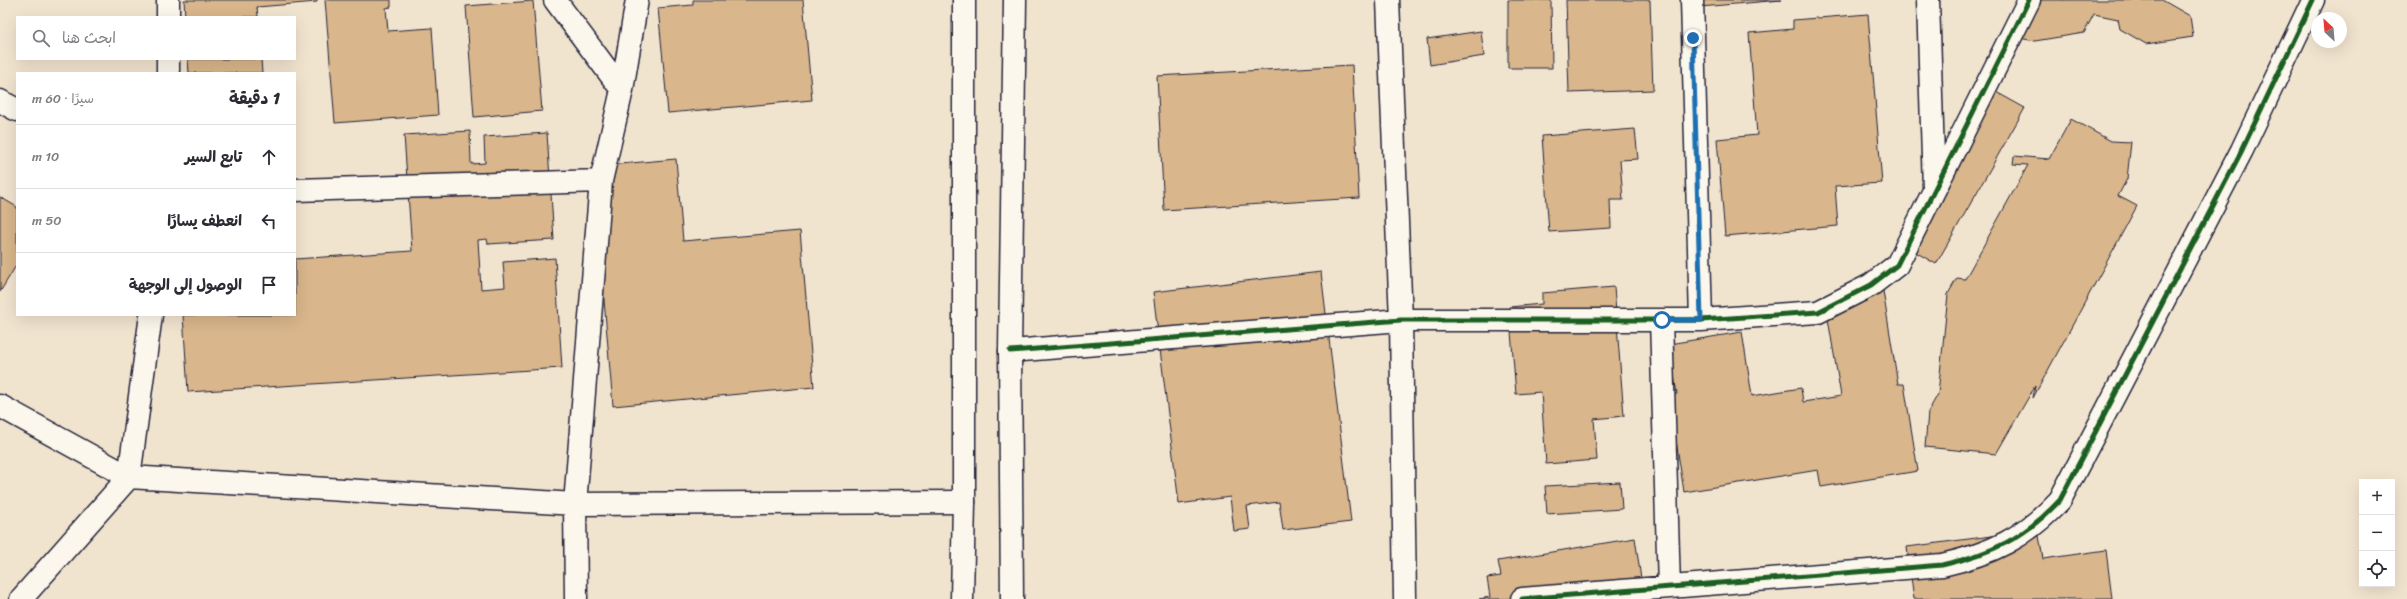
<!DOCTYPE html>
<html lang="ar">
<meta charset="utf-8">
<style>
:root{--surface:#fff;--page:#f7f7f7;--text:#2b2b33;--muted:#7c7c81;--line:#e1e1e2}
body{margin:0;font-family:Sriracha,"Playpen Sans Arabic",sans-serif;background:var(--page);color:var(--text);direction:rtl}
.controls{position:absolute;right:12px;bottom:12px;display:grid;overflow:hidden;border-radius:0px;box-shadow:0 4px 16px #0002}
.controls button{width:36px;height:36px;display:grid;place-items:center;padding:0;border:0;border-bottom:1px solid var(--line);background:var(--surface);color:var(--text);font:20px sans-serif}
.compass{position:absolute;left:2311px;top:12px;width:36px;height:36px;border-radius:50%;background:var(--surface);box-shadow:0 4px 16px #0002;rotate:334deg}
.stop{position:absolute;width:12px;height:12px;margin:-9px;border:3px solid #1f6fb2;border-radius:50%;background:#fff}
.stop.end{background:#1f6fb2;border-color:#fff;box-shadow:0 1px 4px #0008}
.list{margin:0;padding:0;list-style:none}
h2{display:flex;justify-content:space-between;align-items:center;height:52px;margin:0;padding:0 16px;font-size:17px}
h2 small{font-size:13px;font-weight:400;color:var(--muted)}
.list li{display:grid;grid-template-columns:26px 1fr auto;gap:12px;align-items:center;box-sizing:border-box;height:64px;padding:0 16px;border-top:1px solid var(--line)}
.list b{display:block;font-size:15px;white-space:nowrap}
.list em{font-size:13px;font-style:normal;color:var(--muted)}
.icon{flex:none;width:22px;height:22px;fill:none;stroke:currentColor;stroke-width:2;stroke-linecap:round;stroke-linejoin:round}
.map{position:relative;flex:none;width:2407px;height:599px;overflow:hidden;direction:ltr}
.search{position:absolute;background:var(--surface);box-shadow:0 4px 16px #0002;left:16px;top:16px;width:280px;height:44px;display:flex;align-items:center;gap:10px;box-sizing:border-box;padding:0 14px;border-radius:0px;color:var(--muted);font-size:15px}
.panel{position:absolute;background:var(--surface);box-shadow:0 4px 16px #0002;left:16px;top:72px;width:280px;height:244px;border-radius:0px;direction:rtl}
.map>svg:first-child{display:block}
.building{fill:#d9b68b;stroke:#22223b}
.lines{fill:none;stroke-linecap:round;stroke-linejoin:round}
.minor-casing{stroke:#22223b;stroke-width:25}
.trunk-casing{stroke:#22223b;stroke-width:25}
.minor{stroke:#fbf7ec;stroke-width:22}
.trunk{stroke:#fbf7ec;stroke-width:22}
.cycleway-casing{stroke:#fbf7ec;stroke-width:8}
.cycleway{stroke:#1b5e20;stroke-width:5}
.route{stroke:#1f6fb2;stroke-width:5}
</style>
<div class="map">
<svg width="2407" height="599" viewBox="0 0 2407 599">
<rect width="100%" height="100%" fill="#f1e4cf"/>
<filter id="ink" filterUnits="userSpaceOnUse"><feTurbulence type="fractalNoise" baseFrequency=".025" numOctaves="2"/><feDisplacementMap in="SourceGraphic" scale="8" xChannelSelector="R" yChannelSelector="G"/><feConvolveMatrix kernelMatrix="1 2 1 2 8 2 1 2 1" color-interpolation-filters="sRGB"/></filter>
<g filter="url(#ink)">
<!-- building -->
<path class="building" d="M184,0H317V2L257,7L258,17H185Z
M325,0H391V7L386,8L388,31L432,28L438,115L335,123Z
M693,0H803L812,100L668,113L658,8L693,5Z
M1508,0H1551L1552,68H1508Z
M1566,0H1650L1653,90L1569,93Z
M1700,0H1782L1700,7Z
M2026,0H2162L2190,16L2193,37L2146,44L2120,29L2118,19L2094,14L2084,33L2035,41L2019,38Z
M533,1L542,111L474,117L466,6Z
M1868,14L1882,183L1835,186L1838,226L1725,236L1717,139L1757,135L1749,33L1793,29V20Z
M1481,31L1484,56L1430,65L1427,39Z
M188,59H261L262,73H189Z
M1352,65L1359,198L1164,210L1157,76Z
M1987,87L2025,108L1936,264L1898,242Z
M2071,119L2111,141L2131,142L2127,179L2118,196L2137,206L2033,398L2035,386L1996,454L1925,447L1928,412L1938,394L1948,294L1957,278L1965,279L2028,165L2013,164L2014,156L2049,159Z
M1635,129L1638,159L1620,160L1623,200H1610L1611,228L1549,232L1542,136Z
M470,131L471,164L485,163L484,137L547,133L554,240L488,244L487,239L478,240L481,289L505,287L503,262L555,258L562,368L188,392L183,315H295V259L412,251L404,135Z
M676,159L683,241L800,231L814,387L613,406L600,253L597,166Z
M0,197L17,207V264L0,292Z
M1321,272L1351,522L1283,530L1279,502L1247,506L1250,529L1234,531L1230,497L1179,504L1153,292Z
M1614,287L1624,416L1594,419L1597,460L1546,464L1541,392L1516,394L1509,307L1542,304V293Z
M1883,291L1898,384H1904L1918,471L1821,487L1818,470L1684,492L1669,395L1677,394L1669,344L1742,332L1752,396L1801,388L1803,402L1841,396L1825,301Z
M1620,482L1622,509L1547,514L1545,486Z
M2038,530L2043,559L2106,550L2112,599H1914L1907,547Z
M1635,538L1644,599H1479L1490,597L1487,578L1501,576L1498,561Z"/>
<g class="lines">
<!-- minor casing -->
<g class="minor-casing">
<path id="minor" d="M555,0L622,90
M1388,0L1401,320L1405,599
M1692,0L1701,320
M1928,0L1934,189
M168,17V0
M168,73V59
M0,101L17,110
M295,190L601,181
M1661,320L1669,587
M1010,351L1401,320H1701L1818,312L1871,285L1897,265L2029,0
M0,406L129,477L151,315
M21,599L129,477L575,504L964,502
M576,599L575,504L601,181L622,90L637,0
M1522,599L1942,565C1991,554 2025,538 2060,500L2242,150L2313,0"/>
</g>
<!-- trunk casing -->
<g class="trunk-casing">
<path id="trunk" d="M962,599L964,502V0
M1012,599L1010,351L1015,0"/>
</g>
<!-- minor -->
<use href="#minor" class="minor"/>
<!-- trunk -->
<use href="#trunk" class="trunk"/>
<!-- cycleway casing -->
<g class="cycleway-casing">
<path id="cycleway" d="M1010,351L1401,320H1701L1818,312L1871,285L1897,265L2029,0
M1522,599L1942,565C1991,554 2025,538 2060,500L2242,150L2313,0"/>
</g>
<!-- cycleway -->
<use href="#cycleway" class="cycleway"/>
</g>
</g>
<g class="lines" filter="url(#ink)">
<!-- route -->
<path class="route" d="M1662,320H1701L1693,38"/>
</g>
</svg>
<div class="controls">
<button>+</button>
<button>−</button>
<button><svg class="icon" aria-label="locate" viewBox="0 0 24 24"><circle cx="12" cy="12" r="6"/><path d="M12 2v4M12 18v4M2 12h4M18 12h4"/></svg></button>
</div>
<svg class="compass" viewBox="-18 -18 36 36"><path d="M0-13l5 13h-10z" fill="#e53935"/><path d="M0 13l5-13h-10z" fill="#7c7c81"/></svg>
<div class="stop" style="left:1662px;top:320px"></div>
<div class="stop end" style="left:1693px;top:38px"></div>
<div class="search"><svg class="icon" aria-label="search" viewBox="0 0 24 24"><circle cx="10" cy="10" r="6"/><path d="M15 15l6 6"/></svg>ابحث هنا</div>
<section class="panel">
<h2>1 دقيقة<small>سيرًا · 60 m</small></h2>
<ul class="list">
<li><svg class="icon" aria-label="ahead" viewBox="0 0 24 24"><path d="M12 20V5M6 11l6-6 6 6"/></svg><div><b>تابع السير</b></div><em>10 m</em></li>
<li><svg class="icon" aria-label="left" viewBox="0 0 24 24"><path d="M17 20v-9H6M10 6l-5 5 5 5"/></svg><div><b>انعطف يسارًا</b></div><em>50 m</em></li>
<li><svg class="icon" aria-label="arrive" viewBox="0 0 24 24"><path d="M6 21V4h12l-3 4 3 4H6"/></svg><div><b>الوصول إلى الوجهة</b></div></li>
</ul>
</section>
</div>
